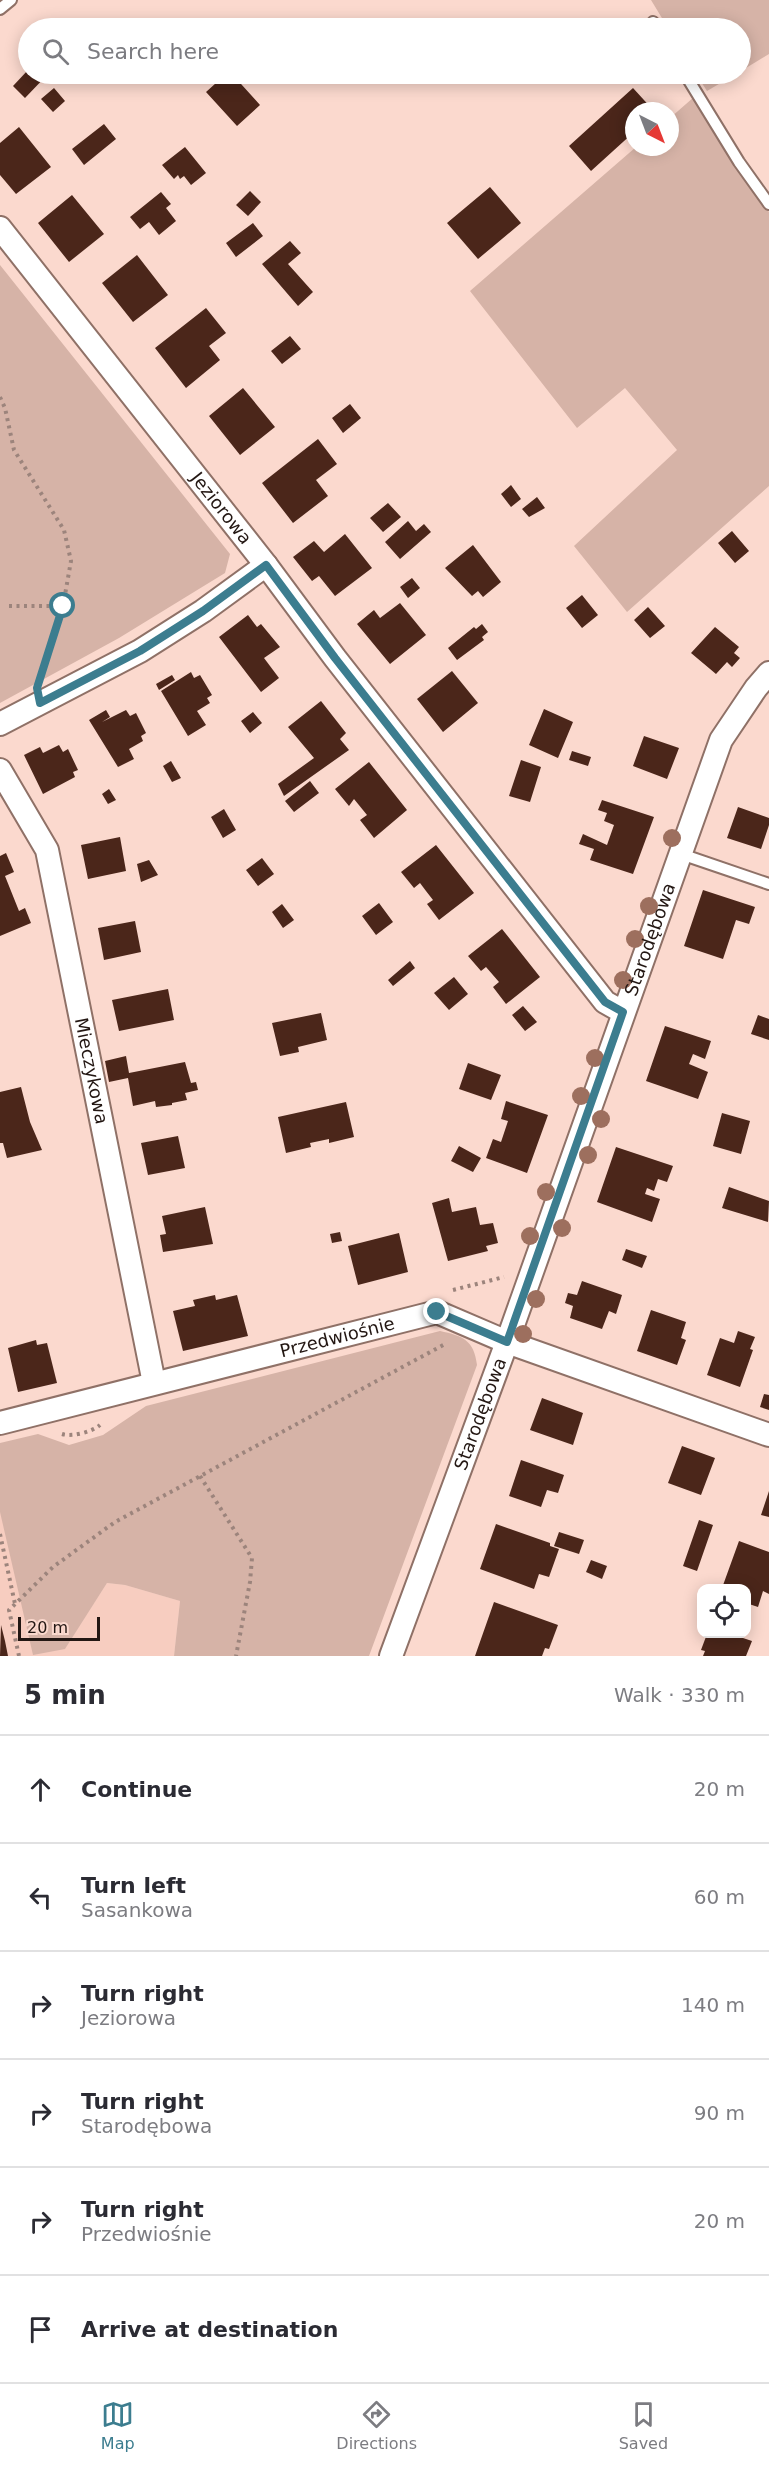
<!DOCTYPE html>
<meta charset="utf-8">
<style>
:root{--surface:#fff;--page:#f7f7f7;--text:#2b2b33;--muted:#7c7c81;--line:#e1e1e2;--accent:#3c7d8f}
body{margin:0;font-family:"DejaVu Sans",sans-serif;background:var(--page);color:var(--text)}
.controls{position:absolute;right:18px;bottom:18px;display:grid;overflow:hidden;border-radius:12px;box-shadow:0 3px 15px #0003}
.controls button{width:54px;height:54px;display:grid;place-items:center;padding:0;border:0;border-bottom:2px solid var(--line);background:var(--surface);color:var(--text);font:30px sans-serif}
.compass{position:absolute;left:625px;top:102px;width:54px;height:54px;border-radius:50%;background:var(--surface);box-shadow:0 3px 15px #0003;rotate:138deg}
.scale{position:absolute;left:18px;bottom:15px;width:82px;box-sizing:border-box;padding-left:6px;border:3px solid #231713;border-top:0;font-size:16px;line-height:21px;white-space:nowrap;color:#231713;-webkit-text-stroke:4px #fbd9ce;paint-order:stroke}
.stop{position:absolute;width:18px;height:18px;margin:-14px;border:4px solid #3c7d8f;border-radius:50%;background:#fff}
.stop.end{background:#3c7d8f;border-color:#fff;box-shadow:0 2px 6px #0008}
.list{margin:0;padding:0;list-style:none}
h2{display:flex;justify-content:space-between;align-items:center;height:78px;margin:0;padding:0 24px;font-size:26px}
h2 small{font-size:20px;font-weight:400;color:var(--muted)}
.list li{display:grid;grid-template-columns:39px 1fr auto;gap:18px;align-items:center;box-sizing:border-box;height:108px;padding:0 24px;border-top:2px solid var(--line)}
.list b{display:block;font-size:22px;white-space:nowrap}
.list p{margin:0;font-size:20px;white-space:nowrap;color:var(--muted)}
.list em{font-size:20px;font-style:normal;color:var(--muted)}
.icon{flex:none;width:33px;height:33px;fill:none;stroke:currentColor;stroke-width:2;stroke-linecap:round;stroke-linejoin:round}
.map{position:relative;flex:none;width:769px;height:1656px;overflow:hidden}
.search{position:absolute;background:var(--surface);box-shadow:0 3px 15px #0003;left:18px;right:18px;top:18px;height:66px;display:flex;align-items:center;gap:15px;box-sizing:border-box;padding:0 21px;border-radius:33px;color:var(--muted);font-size:22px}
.sheet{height:726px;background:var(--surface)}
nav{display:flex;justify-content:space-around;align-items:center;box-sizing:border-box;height:84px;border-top:2px solid var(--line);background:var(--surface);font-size:16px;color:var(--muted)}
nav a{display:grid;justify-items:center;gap:3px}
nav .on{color:var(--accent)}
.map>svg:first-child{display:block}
.built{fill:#f7cdc0}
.green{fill:#d6b3a7}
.building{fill:#4b261a}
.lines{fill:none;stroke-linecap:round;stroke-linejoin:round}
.lane-casing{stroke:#8f7167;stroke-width:14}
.street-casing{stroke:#8f7167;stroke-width:26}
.path{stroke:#9c847c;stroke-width:4;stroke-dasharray:3 4.5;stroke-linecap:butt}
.lane{stroke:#fff;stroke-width:10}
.street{stroke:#fff;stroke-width:22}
.tree{fill:#9d6f5e}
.route{stroke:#3c7d8f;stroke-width:8}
.labels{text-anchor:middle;stroke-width:6;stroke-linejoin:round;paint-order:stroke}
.street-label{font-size:18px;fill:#231713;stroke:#fbd9ce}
</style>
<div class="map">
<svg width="769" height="1656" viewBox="0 0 769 1656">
<rect width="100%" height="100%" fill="#fbd9ce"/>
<!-- built -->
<path class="built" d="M0,1511L65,1648L107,1583L125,1585L180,1601L174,1656H0Z"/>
<!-- green -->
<path class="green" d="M651,0H769V54L741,71L740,28H668Z
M696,74H736L707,91Z
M694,97L769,212V486L627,612L574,546L677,450L625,388L577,428L470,291L636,147H670V118Z
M0,265L230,554L225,573L119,638L0,703Z
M440,1331C463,1336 474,1340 477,1365L369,1656H174L180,1601L125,1585L107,1583L65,1649L33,1655L0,1512V1443L38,1434L69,1445L103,1435L146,1406Z"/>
<!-- building -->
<path class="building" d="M28,70V74H48L25,98L13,86Z
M226,74H232L260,105L237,126L206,92Z
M54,88L65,101L53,112L41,99Z
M633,88L654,111H634V132L591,171L569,146Z
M104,124L116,139L84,165L72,149Z
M19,127L51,167L16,194L0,175V143Z
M185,147L206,173L191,185L184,176L180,179L178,175L174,179L162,165Z
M490,187L521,223L478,259L447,223Z
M250,191L261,202L248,216L236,205Z
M161,192L171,204L166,208L176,221L159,235L149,222L140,229L130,217Z
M72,195L104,234L69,262L38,223Z
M253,223L263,236L236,257L226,243Z
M290,241L301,253L288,264L313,292L298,306L262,264Z
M137,255L168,295L133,322L102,283Z
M206,308L226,333L209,346L220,360L186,388L155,348Z
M290,336L301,349L282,364L271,351Z
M243,388L275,427L240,455L209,416Z
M350,404L361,418L343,433L332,418Z
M318,439L337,464L316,480L328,496L293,523L262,483Z
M511,485L521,499L511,507L501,494Z
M537,497L545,508L529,517L522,509Z
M388,503L401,517L383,532L370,518Z
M408,521L416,531L424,524L431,532L400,559L385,542Z
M732,531L749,551L735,563L718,543Z
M345,534L372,568L335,596L319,576L312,581L293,557L314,541L324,552Z
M473,545L501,582L483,597L478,591L472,596L445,568Z
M412,578L420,588L408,598L400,587Z
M582,595L598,615L582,628L566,608Z
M400,603L426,635L390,664L357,624L374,610L380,618Z
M648,607L665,626L650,638L634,620Z
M248,615L257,627L261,624L280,647L264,658L279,678L261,692L219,637Z
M482,624L488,632L482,637L484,640L457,660L448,648L474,627L476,629Z
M715,627L739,647L734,653L740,658L732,667L727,662L716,674L691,653Z
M452,671L478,703L443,732L417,699Z
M191,672L194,678L200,675L212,695L207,698L210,703L197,711L206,725L188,736L161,691Z
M172,675L175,680L159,690L156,684Z
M321,701L346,733L340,739L349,750L284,796L278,784L314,758L288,727Z
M544,709L573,722L558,758L529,745Z
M106,710L110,717L102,722L126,710L130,716L136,713L146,733L141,736L143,741L129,749L134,759L118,767L89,720Z
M253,712L262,723L250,733L241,721Z
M644,736L679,748L667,779L633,766Z
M59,745L63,752L68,749L78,770L73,772L75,777L43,794L24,755L40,747L43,753Z
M572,751L591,757L588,766L569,760Z
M521,760L541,767L530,802L509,796Z
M171,761L181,778L172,782L163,766Z
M369,762L407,810L374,838L360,820L367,815L354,799L349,806L335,789Z
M310,781L319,793L294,812L285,801Z
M109,789L116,800L108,804L102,794Z
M602,800L654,817L633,874L590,860L594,849L579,844L583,834L607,845L614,825L604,821L607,813L598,810Z
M738,807L769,818V825L761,849L727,838Z
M224,809L236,830L223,838L211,817Z
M120,837L126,871L88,879L81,845Z
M436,845L474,893L439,920L427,904L433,900L426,891L420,883L414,888L401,872Z
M6,853L14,872L5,876L19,911L25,908L31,923L0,936V856Z
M262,858L274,874L258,886L246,870Z
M149,860L158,875L141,882L137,864Z
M703,890L755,907L749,924L736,920L723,959L684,946Z
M379,903L393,922L376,935L362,916Z
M282,904L294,920L283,928L272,912Z
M135,921L141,952L104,960L98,928Z
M502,929L540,977L506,1004L493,987L499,982L486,967L481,971L468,956Z
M410,961L415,968L393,986L388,980Z
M454,977L468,994L449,1010L434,993Z
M168,989L174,1020L119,1031L112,1000Z
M523,1006L537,1022L525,1031L512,1015Z
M321,1013L327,1040L298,1047L299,1052L280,1056L272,1023Z
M758,1015L769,1019V1040L751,1034Z
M665,1026L711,1041L705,1059L693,1054L689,1064L708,1072L698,1099L646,1081Z
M126,1056L129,1073L185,1062L191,1083L196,1082L198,1090L185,1093L187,1100L172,1103V1105L156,1107L155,1101L133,1106L128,1078L109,1082L105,1061Z
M468,1063L501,1075L491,1100L459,1089Z
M21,1087L30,1122L42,1150L7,1158L3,1143H0V1092Z
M506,1101L548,1115L527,1173L486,1158L493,1139L501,1142L508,1121L501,1119Z
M346,1102L354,1137L329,1143V1139L310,1143L311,1147L286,1153L278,1117Z
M722,1113L750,1121L741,1154L713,1146Z
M178,1136L185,1168L148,1175L141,1143Z
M459,1146L481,1158L473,1172L451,1161Z
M616,1147L673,1166L667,1182L658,1179L654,1191L647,1188L645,1194L660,1199L652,1222L597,1202Z
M729,1187L769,1201L768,1222L722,1208Z
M449,1198L452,1212L476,1207L480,1225L493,1223L498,1243L486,1246L488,1251L448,1261L432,1203Z
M205,1207L213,1244L163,1252L160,1235L166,1234L162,1216Z
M340,1232L342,1241L332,1243L330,1234Z
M399,1233L408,1272L358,1285L348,1246Z
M626,1249L647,1256L642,1268L622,1260Z
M582,1281L622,1295L616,1314L609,1311L602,1329L570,1318L573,1306L565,1303L568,1293L577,1295Z
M215,1295L216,1300L237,1295L248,1336L183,1351L173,1311L195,1306L193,1300Z
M651,1310L686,1322L681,1338L686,1340L677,1365L637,1351Z
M738,1331L755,1337L750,1349L753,1350L740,1387L707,1375L720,1338L734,1343Z
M36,1340L37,1345L47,1343L57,1383L18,1392L8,1348Z
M764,1394L769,1395V1410L760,1407Z
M542,1398L583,1413L573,1445L530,1430Z
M682,1446L715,1458L701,1495L668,1483Z
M521,1460L564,1475L558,1493L547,1490L541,1507L509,1496Z
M769,1491V1517L761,1515Z
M699,1520L713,1525L697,1571L683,1566Z
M496,1524L550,1543V1546L559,1549L549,1577L539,1574L534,1589L480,1569Z
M559,1532L584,1540L579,1554L554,1546Z
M739,1541L769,1552V1594L763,1591L758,1607L746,1603V1588H722Z
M591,1560L607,1566L602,1579L586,1572Z
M494,1602L558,1625L549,1649L545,1648L542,1656H475Z
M1,1625L5,1641L8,1656H0Z
M707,1634H731L752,1641L746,1656H703L705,1651L701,1650Z"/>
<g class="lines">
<!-- lane casing -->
<g class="lane-casing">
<path id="lane" d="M0,9L11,0
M653,22L657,28
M685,74L739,162L769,204
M681,854L769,884"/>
</g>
<!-- street casing -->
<g class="street-casing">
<g id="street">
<path id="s1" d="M0,228L266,565L335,658L605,1002L623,1012"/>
<path d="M0,724L140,651L203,611L266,565"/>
<path id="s2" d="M0,770L47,850L154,1383"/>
<path id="s3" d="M0,1423L437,1312L507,1342L769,1435"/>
<path id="s4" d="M391,1656L507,1342L721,740L756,688L769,673"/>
</g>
</g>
<!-- path -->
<path class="path" d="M0,397L5,408L14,450L64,530L71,561L63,606L40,674
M9,606H63
M453,1290L504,1277
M62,1434C72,1437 92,1432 100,1425
M200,1476L252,1558L250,1582L236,1656
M0,1534L15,1604
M19,1656L9,1610L53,1567L115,1522L447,1343"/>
<!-- lane -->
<use href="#lane" class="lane"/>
<!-- street -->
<use href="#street" class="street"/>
</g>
<!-- trees -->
<g class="tree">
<circle cx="672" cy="838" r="9"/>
<circle cx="649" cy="906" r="9"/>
<circle cx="635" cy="939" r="9"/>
<circle cx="623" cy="980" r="9"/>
<circle cx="595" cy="1058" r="9"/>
<circle cx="581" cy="1096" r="9"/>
<circle cx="601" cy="1119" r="9"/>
<circle cx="588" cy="1155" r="9"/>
<circle cx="546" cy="1192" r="9"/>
<circle cx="562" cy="1228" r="9"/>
<circle cx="530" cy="1236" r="9"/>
<circle cx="536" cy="1299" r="9"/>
<circle cx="523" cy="1334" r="9"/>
</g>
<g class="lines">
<!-- route -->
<path class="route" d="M63,606L37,688L40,703L140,651L203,611L266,565L335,658L605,1002L623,1012L507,1342L437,1312"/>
</g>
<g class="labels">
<!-- street labels -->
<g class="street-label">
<text dy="6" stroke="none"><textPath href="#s1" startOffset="357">Jeziorowa</textPath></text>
<text dy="6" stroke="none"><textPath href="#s4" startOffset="762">Starodębowa</textPath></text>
<text dy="6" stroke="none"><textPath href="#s2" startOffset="318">Mieczykowa</textPath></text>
<text dy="6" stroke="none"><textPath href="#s3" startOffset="348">Przedwiośnie</textPath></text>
<text dy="6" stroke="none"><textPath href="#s4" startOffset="258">Starodębowa</textPath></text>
</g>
</g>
</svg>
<div class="controls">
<button><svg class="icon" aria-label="locate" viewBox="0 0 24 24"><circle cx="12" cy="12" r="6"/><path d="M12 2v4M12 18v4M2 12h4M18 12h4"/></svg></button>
</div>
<svg class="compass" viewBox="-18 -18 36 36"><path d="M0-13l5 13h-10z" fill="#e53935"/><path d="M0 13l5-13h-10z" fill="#7c7c81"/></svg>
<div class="scale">20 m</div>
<div class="stop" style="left:63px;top:606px"></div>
<div class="stop end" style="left:437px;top:1312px"></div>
<div class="search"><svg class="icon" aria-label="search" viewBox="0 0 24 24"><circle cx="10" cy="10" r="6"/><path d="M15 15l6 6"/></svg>Search here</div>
</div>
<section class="sheet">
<h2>5 min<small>Walk · 330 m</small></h2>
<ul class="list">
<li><svg class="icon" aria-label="ahead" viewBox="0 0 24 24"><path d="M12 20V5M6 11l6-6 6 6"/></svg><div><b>Continue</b></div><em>20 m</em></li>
<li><svg class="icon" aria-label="left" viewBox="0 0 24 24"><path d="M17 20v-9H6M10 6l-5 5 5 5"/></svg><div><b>Turn left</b><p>Sasankowa</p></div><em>60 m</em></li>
<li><svg class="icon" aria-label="right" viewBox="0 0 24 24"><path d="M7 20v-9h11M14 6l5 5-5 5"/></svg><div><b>Turn right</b><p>Jeziorowa</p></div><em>140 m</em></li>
<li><svg class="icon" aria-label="right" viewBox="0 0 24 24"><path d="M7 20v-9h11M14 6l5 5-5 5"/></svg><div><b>Turn right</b><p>Starodębowa</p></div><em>90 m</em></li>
<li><svg class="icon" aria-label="right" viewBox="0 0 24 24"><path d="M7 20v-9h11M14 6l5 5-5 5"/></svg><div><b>Turn right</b><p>Przedwiośnie</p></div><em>20 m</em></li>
<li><svg class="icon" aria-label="arrive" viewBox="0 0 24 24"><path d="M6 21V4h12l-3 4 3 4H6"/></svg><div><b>Arrive at destination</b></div></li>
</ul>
</section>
<nav>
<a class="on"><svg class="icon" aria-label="map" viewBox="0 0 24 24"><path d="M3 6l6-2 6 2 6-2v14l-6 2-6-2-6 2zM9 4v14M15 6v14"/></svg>Map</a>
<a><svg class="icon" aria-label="directions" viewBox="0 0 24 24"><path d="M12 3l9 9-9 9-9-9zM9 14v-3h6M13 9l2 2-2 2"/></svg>Directions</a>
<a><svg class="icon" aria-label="saved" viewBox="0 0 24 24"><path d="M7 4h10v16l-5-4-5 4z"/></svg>Saved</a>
</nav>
